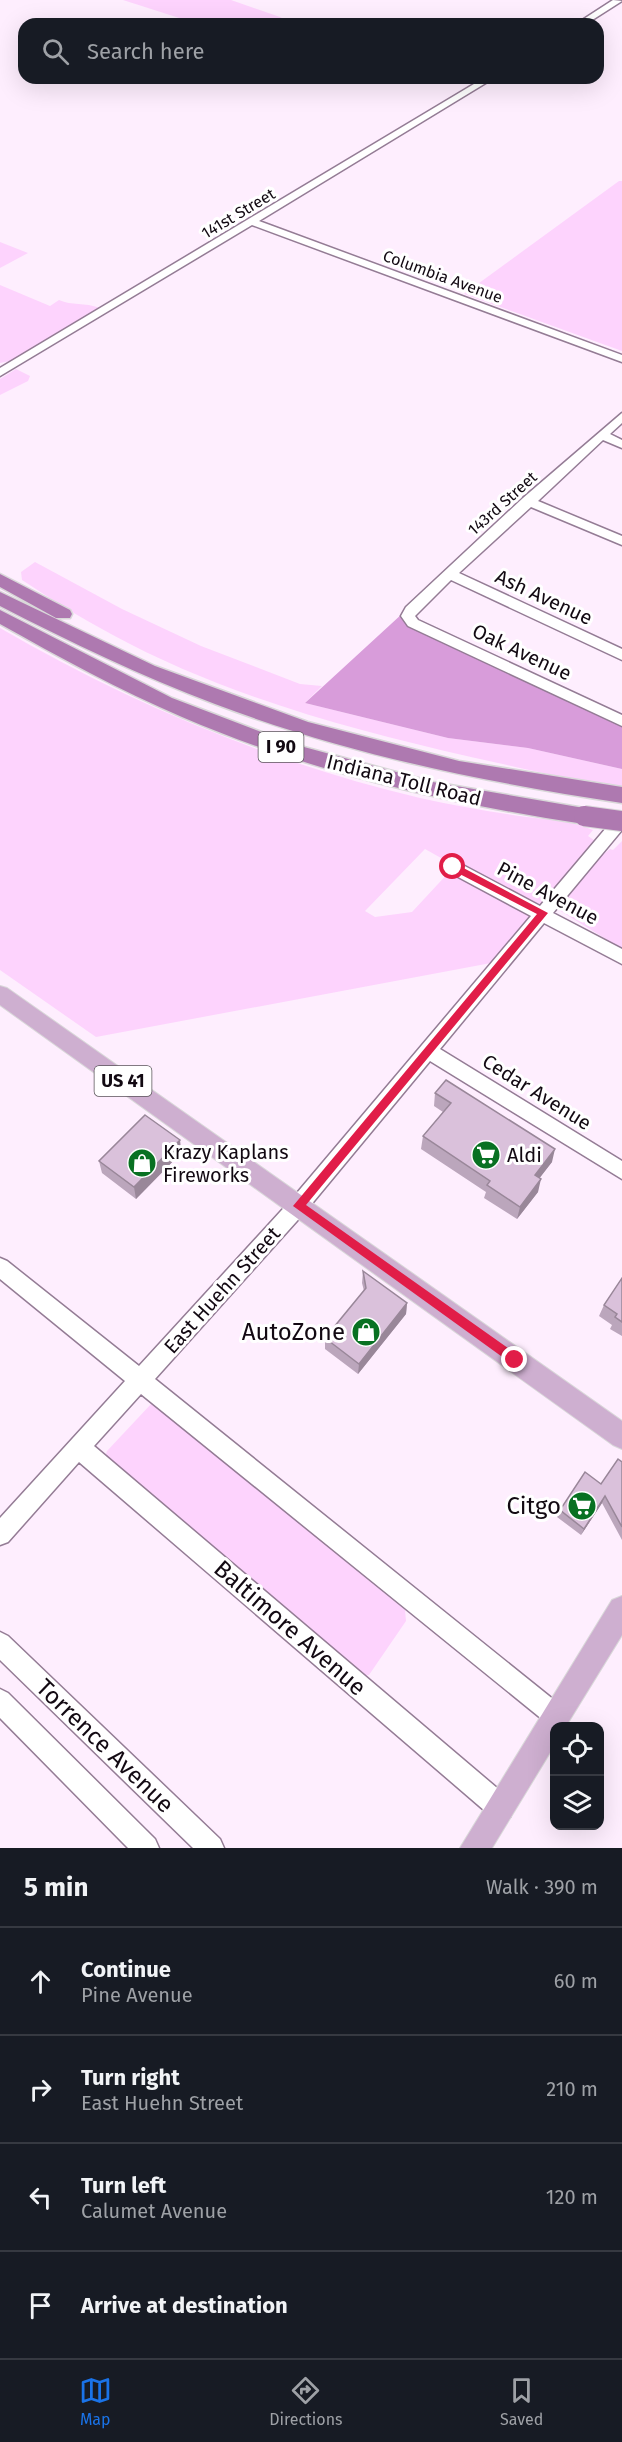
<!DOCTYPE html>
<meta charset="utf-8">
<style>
:root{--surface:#171b24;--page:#20242c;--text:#f1f3f6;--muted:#9ea1a6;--line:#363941;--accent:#1a73e8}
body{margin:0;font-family:"Fira Sans",sans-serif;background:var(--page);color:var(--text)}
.controls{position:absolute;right:18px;bottom:18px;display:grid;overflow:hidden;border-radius:12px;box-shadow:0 6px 24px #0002}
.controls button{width:54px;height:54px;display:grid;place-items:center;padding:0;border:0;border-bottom:2px solid var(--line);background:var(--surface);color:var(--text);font:30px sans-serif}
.stop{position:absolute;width:18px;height:18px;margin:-14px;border:4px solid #e11d48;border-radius:50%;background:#fff}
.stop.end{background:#e11d48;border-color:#fff;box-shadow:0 2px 6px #0008}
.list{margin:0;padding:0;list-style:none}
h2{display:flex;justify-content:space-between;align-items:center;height:78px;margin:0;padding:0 24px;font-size:26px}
h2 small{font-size:20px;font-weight:400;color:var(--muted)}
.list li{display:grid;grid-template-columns:39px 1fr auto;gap:18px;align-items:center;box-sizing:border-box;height:108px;padding:0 24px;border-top:2px solid var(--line)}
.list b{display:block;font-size:22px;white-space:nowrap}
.list p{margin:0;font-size:20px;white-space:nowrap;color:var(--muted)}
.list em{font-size:20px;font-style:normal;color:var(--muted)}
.icon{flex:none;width:33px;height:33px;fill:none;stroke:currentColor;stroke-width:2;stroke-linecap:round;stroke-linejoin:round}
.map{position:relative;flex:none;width:622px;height:1848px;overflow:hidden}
.search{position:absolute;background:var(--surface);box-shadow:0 6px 24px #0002;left:18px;right:18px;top:18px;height:66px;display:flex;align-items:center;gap:15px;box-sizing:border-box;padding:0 21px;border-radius:18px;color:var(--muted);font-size:22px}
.sheet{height:510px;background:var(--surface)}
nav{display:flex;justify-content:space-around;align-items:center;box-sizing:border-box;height:84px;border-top:2px solid var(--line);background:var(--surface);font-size:16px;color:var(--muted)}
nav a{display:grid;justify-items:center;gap:3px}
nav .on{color:var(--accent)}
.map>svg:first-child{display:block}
.green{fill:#fdd3fd}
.forest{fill:#d89cda}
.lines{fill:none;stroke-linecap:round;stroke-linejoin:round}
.minor-casing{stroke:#947c95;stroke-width:3}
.major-casing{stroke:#d9d8d9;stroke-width:2}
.highway-casing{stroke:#d9d8d9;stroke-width:3}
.minor{fill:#fff;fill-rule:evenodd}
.major{fill:#ceafd0;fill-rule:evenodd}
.highway{fill:#ae79b0;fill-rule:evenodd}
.highway-bridge-casing{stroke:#d9d8d9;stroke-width:22;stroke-linecap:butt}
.highway-bridge{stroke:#ae79b0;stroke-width:20}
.wall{fill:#bba6bc}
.shaded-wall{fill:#998799}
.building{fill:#dac1db;stroke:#998799;stroke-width:1.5}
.route{fill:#e11d48}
.labels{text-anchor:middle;stroke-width:6;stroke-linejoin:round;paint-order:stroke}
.far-street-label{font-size:16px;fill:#120912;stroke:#fff}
.shield{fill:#fff;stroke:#595359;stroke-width:1.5}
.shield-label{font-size:18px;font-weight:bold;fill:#120912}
.street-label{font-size:20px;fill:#120912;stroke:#fff}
.poi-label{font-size:20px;fill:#120912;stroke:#fff;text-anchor:start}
.near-poi-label{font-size:24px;fill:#120912;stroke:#fff;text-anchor:end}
.near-street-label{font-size:24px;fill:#120912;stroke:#fff}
</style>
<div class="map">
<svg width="622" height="1848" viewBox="0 0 622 1848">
<rect width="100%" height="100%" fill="#feeefe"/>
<!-- green -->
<path class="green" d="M123,0H231L280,17L293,24H198Z
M619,181H622V351L464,294Z
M0,242L28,253L0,268Z
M0,285L50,306L59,300C72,306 84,302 100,308L10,361L0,363Z
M16,369L30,376L28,381L0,395V379Z
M35,562L122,609L201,646L300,684L322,686L305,703L448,738L528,748L622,769V787C571,780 521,768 471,757C348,729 223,695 111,634C81,618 51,599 22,580L21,572Z
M0,628C131,704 272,763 420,798C455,806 491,812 527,817C550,820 572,821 593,830L588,836L594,840L539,913L425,849L365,911L375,917L412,912L451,870L526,911L531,917L491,963L96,1037L0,970Z
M622,841V949L559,910C567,886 590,864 610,849L613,850Z
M152,1403L405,1610L406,1621L369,1675L364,1676L105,1457L107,1451Z"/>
<!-- forest -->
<path class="forest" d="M403,613L622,721V769L528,748L448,738L305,703Z"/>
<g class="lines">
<!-- minor casing -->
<g class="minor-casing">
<path id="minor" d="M613,0L622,1L586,24H576Z
M484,78H494L259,221L622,355V362L252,225L0,376V368Z
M622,413V423L610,434L622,440V448L603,440L538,501L622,536V545L531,507L459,573L622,649V660L451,580L415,616L418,620L622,715V726L408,626L401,616L406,607L523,498Z
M622,813V830L553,913L622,949V964L544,923L440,1049L622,1161V1179L430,1061L305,1212L155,1379L564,1708L568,1716L564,1724L554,1727L548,1724L141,1394L94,1446L510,1799L513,1808L510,1817L501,1820L492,1817L79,1462L8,1542L0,1545V1518L125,1381L0,1279V1258L7,1261L139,1366L291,1200L531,916L447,871L445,867L447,863H459L540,906L617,815Z
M0,1632L8,1636L220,1839L224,1848H193L0,1660Z
M0,1689L8,1693L155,1839L159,1848H128L0,1718Z"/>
</g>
<!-- major casing -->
<g class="major-casing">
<path id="major" d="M0,986L7,988L622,1421V1449L613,1445L0,1005Z
M622,1596V1635L566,1726H554V1746L492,1848H460L612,1600Z"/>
</g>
<!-- highway casing -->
<g class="highway-casing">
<path id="highway" d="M0,574L70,610L72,614L70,618H56L0,587Z
M0,592L155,666L308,722L459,761L622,787V803C484,782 346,754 215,704C141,676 70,642 0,606Z
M0,610L172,698L293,744L433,782L584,808L591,811L595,816L591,821L584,824C446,803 310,772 182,717C119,690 59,657 0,624Z"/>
</g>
<!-- minor -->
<use href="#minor" class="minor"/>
<!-- major -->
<use href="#major" class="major"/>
<!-- highway -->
<use href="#highway" class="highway"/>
<!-- highway-bridge casing -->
<g class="highway-bridge-casing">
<path id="highway-bridge" d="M584,816L622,821"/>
</g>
<!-- highway-bridge -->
<use href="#highway-bridge" class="highway-bridge"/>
</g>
<!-- wall -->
<path class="wall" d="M435,1093L552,1162L539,1178L538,1192L517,1219L484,1198L486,1192L421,1149L423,1136L443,1112L434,1106Z
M180,1140L181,1153L136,1199L102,1173L99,1161Z
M363,1271L407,1303L406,1314L358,1374L325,1349V1338L364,1291L362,1283Z
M622,1278V1336L610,1329L612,1325L599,1316L604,1305Z
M622,1462V1540L602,1503L581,1535L557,1517L560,1510L601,1484Z"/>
<!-- shaded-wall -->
<path class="shaded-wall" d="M180,1140L181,1153L136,1199L134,1187Z
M555,1149L552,1162L532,1188L535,1175Z
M541,1179L538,1192L517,1219L520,1207Z
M407,1303L406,1314L358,1374L359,1364Z
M605,1496L602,1503L581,1535L584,1529Z"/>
<!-- building -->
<path class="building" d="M446,1080L555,1149L535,1175L541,1179L520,1207L487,1185L490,1181L423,1136L451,1103L435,1093Z
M145,1115L180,1140L134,1187L99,1161Z
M363,1271L407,1303L359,1364L325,1338L366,1288Z
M622,1278V1322L615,1317L617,1314L604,1305Z
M618,1459L622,1462V1527L605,1496L584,1529L560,1510L585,1472L601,1484Z"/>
<!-- route -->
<path class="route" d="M450,864H456L548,913L306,1205L519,1356V1364L515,1366L293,1206L537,914L450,869Z"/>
<!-- icons -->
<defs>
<g id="supermarket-disc" transform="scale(1.5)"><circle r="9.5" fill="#087122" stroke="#fff"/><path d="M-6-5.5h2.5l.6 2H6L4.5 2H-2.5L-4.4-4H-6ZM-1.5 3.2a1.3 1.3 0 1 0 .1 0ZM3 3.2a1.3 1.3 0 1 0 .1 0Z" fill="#fff"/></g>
<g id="shop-disc" transform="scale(1.5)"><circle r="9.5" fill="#087122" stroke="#fff"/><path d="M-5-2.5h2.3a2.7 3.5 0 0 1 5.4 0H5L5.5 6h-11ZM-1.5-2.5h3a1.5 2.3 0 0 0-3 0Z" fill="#fff"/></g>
</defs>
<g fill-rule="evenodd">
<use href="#supermarket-disc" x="486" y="1155"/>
<use href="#shop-disc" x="142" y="1163"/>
<use href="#shop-disc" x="366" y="1332"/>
<use href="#supermarket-disc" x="582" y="1506"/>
</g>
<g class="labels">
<!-- far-street labels -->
<g class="far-street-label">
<text transform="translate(238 213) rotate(-31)" y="6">141st Street</text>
<text transform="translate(443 276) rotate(20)" y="6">Columbia Avenue</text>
<text transform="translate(502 503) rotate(-42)" y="6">143rd Street</text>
</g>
<!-- shield labels -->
<g class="shield">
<rect x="258.5" y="732" width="45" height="30" rx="4.5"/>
<rect x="94.5" y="1066" width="57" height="30" rx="4.5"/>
</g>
<g class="shield-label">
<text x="281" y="753">I 90</text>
<text x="123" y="1087">US 41</text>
</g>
<!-- street labels -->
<g class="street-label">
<text transform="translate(544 597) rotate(25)" y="7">Ash Avenue</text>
<text transform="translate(522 652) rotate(25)" y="7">Oak Avenue</text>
<text transform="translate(404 780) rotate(14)" y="7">Indiana Toll Road</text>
<text transform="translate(548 893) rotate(28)" y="7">Pine Avenue</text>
<text transform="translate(537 1092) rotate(32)" y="7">Cedar Avenue</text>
<text transform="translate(222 1290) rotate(-48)" y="7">East Huehn Street</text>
</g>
<!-- poi labels -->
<g class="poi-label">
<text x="163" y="1159">Krazy Kaplans<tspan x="163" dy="23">Fireworks</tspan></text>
<text x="507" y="1162">Aldi</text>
</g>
<!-- near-poi labels -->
<g class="near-poi-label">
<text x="345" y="1340">AutoZone</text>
<text x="561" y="1514">Citgo</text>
</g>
<!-- near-street labels -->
<g class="near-street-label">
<text transform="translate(290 1628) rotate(41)" y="8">Baltimore Avenue</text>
<text transform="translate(105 1746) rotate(44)" y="8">Torrence Avenue</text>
</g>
</g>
</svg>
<div class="controls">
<button><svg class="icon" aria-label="locate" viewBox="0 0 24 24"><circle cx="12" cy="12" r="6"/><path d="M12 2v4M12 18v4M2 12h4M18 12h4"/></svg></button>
<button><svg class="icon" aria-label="layers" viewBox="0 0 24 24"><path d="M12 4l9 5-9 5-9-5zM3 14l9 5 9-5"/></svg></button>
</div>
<div class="stop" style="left:453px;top:867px"></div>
<div class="stop end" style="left:515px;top:1360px"></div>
<div class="search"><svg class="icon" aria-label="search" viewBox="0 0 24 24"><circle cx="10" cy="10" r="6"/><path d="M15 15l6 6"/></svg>Search here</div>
</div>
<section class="sheet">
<h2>5 min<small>Walk · 390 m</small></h2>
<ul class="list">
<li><svg class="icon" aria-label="ahead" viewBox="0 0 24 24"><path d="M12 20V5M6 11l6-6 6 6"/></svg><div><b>Continue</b><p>Pine Avenue</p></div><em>60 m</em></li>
<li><svg class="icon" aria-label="right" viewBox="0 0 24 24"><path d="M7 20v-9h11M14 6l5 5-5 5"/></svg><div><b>Turn right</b><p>East Huehn Street</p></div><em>210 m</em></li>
<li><svg class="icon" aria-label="left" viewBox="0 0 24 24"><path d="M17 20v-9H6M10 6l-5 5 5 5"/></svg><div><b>Turn left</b><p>Calumet Avenue</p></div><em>120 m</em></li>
<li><svg class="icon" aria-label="arrive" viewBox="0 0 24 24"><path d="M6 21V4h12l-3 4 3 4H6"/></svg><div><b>Arrive at destination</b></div></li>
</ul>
</section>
<nav>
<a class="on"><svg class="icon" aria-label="map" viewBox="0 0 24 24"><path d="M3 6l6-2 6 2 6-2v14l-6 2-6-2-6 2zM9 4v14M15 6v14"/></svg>Map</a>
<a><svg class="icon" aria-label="directions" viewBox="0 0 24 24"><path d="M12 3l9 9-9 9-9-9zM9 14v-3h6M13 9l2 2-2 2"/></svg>Directions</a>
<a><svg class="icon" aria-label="saved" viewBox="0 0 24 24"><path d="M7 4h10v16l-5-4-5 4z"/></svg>Saved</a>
</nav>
